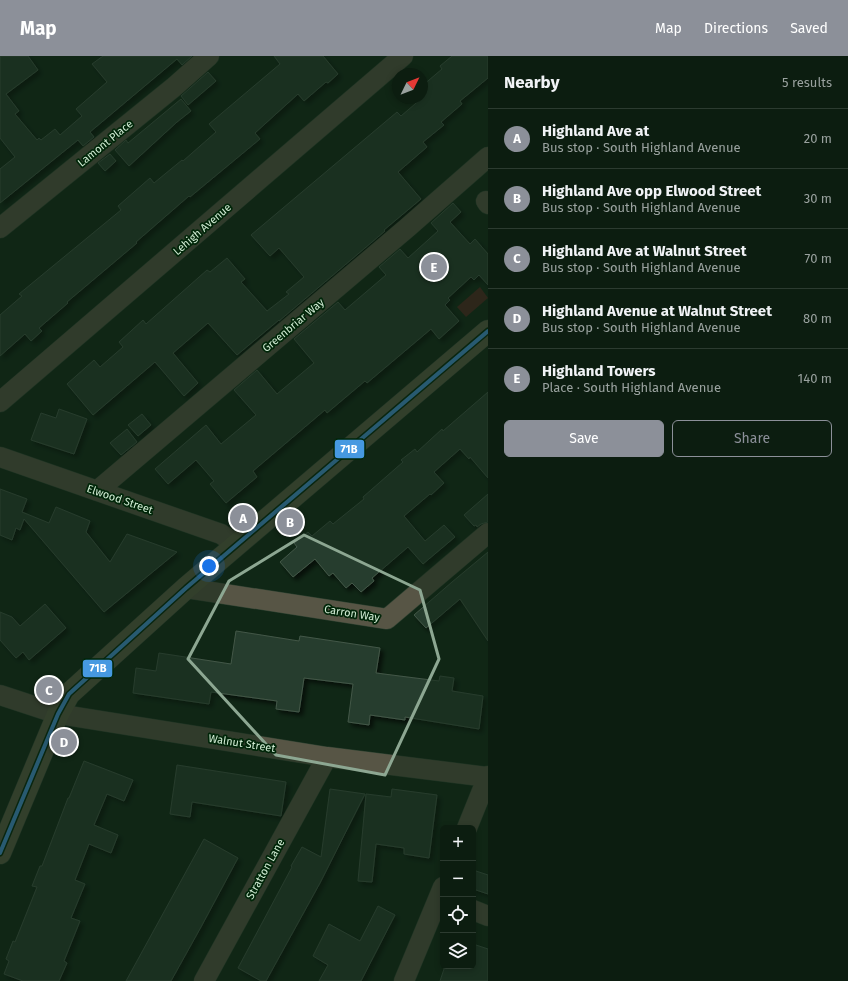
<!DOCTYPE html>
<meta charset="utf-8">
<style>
:root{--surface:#0c1d10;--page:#1a2a1e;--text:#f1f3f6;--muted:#9aa29f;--line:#2c3b30;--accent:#8c9099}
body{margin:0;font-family:"Fira Sans",sans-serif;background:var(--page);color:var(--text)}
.controls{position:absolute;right:12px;bottom:12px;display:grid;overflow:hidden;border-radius:6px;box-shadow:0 2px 6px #0003}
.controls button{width:36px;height:36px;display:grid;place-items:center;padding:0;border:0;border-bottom:1px solid var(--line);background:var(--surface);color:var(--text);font:20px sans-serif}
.compass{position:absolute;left:392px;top:12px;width:36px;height:36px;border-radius:50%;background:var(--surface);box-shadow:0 2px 6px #0003;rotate:47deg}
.you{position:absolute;left:209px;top:510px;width:14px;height:14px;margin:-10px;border:3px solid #fff;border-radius:50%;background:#1a73e8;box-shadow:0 0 0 6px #1a73e833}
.badge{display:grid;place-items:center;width:26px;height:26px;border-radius:50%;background:var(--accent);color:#fff;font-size:13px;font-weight:700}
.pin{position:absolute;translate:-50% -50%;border:2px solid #fff;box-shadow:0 1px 4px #0006}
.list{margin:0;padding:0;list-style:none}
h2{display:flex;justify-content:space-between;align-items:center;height:52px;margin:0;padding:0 16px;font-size:17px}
h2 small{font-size:13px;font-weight:400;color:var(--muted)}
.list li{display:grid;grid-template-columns:26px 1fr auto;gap:12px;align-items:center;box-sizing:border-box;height:60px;padding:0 16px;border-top:1px solid var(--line)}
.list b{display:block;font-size:15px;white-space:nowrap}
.list p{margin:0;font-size:13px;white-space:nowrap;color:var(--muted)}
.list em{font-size:13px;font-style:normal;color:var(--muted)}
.actions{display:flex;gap:8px;padding:12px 16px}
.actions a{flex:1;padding:9px 0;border:1px solid var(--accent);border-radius:6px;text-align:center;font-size:14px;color:var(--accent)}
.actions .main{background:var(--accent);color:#fff}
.icon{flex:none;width:22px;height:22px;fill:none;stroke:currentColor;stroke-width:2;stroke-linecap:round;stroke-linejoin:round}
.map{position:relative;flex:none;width:488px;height:925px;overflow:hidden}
header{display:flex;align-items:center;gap:24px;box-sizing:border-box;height:56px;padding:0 20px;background:var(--accent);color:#fff}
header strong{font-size:19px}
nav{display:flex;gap:22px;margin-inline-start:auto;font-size:14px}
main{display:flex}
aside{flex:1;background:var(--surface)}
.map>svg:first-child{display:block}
.green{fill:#50261f}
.building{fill:#273d2d;stroke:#435748;filter:url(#shadow)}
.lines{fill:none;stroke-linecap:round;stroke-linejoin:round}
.minor-casing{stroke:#2d4131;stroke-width:21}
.major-casing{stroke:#2d4131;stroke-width:23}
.minor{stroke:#575545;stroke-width:20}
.major{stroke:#5c5d46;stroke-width:22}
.bus-1-casing{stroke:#002609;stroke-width:7}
.bus-1{stroke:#4699e1;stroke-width:4}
.marked{fill:none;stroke:#8da792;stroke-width:3;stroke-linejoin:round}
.labels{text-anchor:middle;stroke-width:3.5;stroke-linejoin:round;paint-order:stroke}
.street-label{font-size:11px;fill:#d1ecd4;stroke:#002609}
.line-badge{stroke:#002609;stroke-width:1.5}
.badge-label{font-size:11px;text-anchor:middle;font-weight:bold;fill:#fff}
</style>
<header>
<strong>Map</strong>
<nav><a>Map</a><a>Directions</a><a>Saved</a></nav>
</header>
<main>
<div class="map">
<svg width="488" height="925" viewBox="0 0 488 925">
<defs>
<filter id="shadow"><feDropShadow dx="3.5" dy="3.5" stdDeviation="2" flood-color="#0009"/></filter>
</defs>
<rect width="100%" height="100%" fill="#102716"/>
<!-- green -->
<path class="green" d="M480,231L488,242L466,261L457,251Z"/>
<!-- building -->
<path class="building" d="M0,0H28L38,14L6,38L19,55L15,58L37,84L39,82L41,84L55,73L60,79L82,60L76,53L107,26L92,8L103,0H192L182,9L177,3L90,76L94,81L83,90L78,84L0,147V113L15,101L0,82Z
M274,0H323L338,18L328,27L326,26L304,45L298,38L255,77L260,83L190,141L189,140L136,186L137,187L67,246L68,247L39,272L42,275L31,285L25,278L0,300V259L22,240L19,238L121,154L118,150L150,122L154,127L182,104L183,105L216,76L209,68L280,8Z
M452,0H488V22L460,45L462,48L441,66L444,69L423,86L427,91L398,116L421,143L384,174L385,175L279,265V264L237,299L208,267L173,297L198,327L184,340L155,306L93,359L67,328L94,304L100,311L123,291L119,286L143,264L146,268L207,214L210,216L227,202L245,223L241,226L267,255L289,238L286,236L304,221L279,192L270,200L251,179L397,56L401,60L422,42V30L442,13L440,10Z
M208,16L216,25L188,49L181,40Z
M181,43L191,55L177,66L129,110L115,94L126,84L128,87Z
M110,98L116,105L105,115L98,107Z
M453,147L461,156L450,166L470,188L475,183L488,198V229L479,219L474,224L471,221L448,242L450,244L445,249L459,265L439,283L431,273L367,327L365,325L327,357L325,354L253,415L257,421L226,447L210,428L214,425L196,404L168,428L155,413L206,369L221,388L256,359L234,334L257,314L277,338L314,307L294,283L338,246L345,254L386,219L379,211L400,193L408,202L438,175L431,167Z
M488,336V422L470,401L469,403L460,393L434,416L444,427L431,439L430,438L404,460L425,485L444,469L455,481L423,508L408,491L372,522L374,525L361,536L352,527L346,532L333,517L329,520L315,503L293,521L280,506L297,491L294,487L308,476L312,480L330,465L333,468L364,443L363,441L403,406L401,404L415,393L417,396L442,373L443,375Z
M59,353L87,363L74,398L31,384L41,357L56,362Z
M142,358L151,369L138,380L128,369Z
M127,373L137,386L121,399L110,387Z
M0,433L27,443L22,456L49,467L56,451L90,465L86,476L110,506L127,478L177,496L104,556L24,463L20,474L16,472L12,484L0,479Z
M488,438V466L481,468L477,471L476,469L474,470L464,459Z
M488,496V585L460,543L426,572L414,559L452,526Z
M45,548L66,572L29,604L23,596L16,602L0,584V556L12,561L20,570Z
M236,575L299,585L300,580L380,592L376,617L439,625L440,620L454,622L452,635L483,640L479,673L405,661V664L370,659L369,669L348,666L353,628L304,622L299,656L276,653L277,645L211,636L209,648L133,637L136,612L156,615L159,597L231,608Z
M84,705L133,724L124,745L107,738L94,769L118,779L111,797L89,788L75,824L85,828L71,862L80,865L64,905L67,907L59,925H23L4,918L9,905L6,903L13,885L15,886L37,831L32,830L40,810H42L68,742H69Z
M177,709L286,726L281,760L192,746L190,761L170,758Z
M330,733L365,738L320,827L266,925H261L238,912L292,811L291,810L302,791L321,801Z
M392,733L437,739L429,802L404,798V792L376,788L372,826L358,825L366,738L391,741Z
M204,783L238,802L201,871L171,925H126Z
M473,814L488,819V838L473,833Z
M378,850L395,859L361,925H319L328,909L313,900L329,868L360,885Z
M473,888L488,893V925H440L445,910H473Z"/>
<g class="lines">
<!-- minor casing -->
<g class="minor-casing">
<path id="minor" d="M486,145L488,148
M0,172L174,31L209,0
M0,346L403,0
M0,401L221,478L237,489
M97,435L407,172L488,101
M186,532L387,563L488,477
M0,639L58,658L327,701L488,721
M467,772L488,720
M473,854L488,860
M204,925L327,701
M404,925L443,831"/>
</g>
<!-- major casing -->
<g class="major-casing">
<path id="major" d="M0,797L58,658L69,638L186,532L488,275"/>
</g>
<!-- minor -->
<use href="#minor" class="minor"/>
<!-- major -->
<use href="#major" class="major"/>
<!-- bus-1 casing -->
<g class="bus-1-casing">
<path id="bus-1" d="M0,797L58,658L69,638L186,532L488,275"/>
</g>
<!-- bus-1 -->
<use href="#bus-1" class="bus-1"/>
</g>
<!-- marked area -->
<path d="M0 0H488V925H0ZM304,479L420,534L439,603L385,719L276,699L188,603L229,525Z" fill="#102716" fill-opacity=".55" fill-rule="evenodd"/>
<path class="marked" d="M304,479L420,534L439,603L385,719L276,699L188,603L229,525Z"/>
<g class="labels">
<!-- street labels -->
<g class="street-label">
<text transform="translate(105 87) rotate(-39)" y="4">Lamont Place</text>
<text transform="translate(202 173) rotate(-41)" y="4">Lehigh Avenue</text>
<text transform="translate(293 269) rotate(-40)" y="4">Greenbriar Way</text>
<text transform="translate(120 443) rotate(19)" y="4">Elwood Street</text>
<text transform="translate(352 557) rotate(9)" y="4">Carron Way</text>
<text transform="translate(242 687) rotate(9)" y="4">Walnut Street</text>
<text transform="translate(265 813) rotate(-61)" y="4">Stratton Lane</text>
</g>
</g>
<g class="line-badge">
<rect x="334" y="383" width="31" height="20" rx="4" fill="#4699e1"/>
<rect x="82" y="603" width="31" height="19" rx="4" fill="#4699e1"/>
</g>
<g class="badge-label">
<text x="349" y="397">71B</text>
<text x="98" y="616">71B</text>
</g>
</svg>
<div class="controls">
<button>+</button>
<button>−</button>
<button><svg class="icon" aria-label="locate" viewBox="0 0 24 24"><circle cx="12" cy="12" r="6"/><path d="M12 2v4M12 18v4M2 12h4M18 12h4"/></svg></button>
<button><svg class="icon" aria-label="layers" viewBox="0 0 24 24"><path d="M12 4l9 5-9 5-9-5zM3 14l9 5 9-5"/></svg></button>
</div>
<svg class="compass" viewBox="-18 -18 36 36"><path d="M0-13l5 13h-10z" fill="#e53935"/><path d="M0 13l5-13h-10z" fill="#9aa29f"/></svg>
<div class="you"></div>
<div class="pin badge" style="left:243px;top:462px">A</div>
<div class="pin badge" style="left:290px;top:466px">B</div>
<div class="pin badge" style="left:49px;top:634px">C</div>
<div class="pin badge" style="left:64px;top:686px">D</div>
<div class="pin badge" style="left:434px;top:211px">E</div>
</div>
<aside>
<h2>Nearby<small>5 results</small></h2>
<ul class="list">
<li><span class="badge">A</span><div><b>Highland Ave at</b><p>Bus stop · South Highland Avenue</p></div><em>20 m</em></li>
<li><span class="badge">B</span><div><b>Highland Ave opp Elwood Street</b><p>Bus stop · South Highland Avenue</p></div><em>30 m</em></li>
<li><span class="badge">C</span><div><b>Highland Ave at Walnut Street</b><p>Bus stop · South Highland Avenue</p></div><em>70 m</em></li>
<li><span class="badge">D</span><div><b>Highland Avenue at Walnut Street</b><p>Bus stop · South Highland Avenue</p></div><em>80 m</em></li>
<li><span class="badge">E</span><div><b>Highland Towers</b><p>Place · South Highland Avenue</p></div><em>140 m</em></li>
</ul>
<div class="actions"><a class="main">Save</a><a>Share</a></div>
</aside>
</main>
